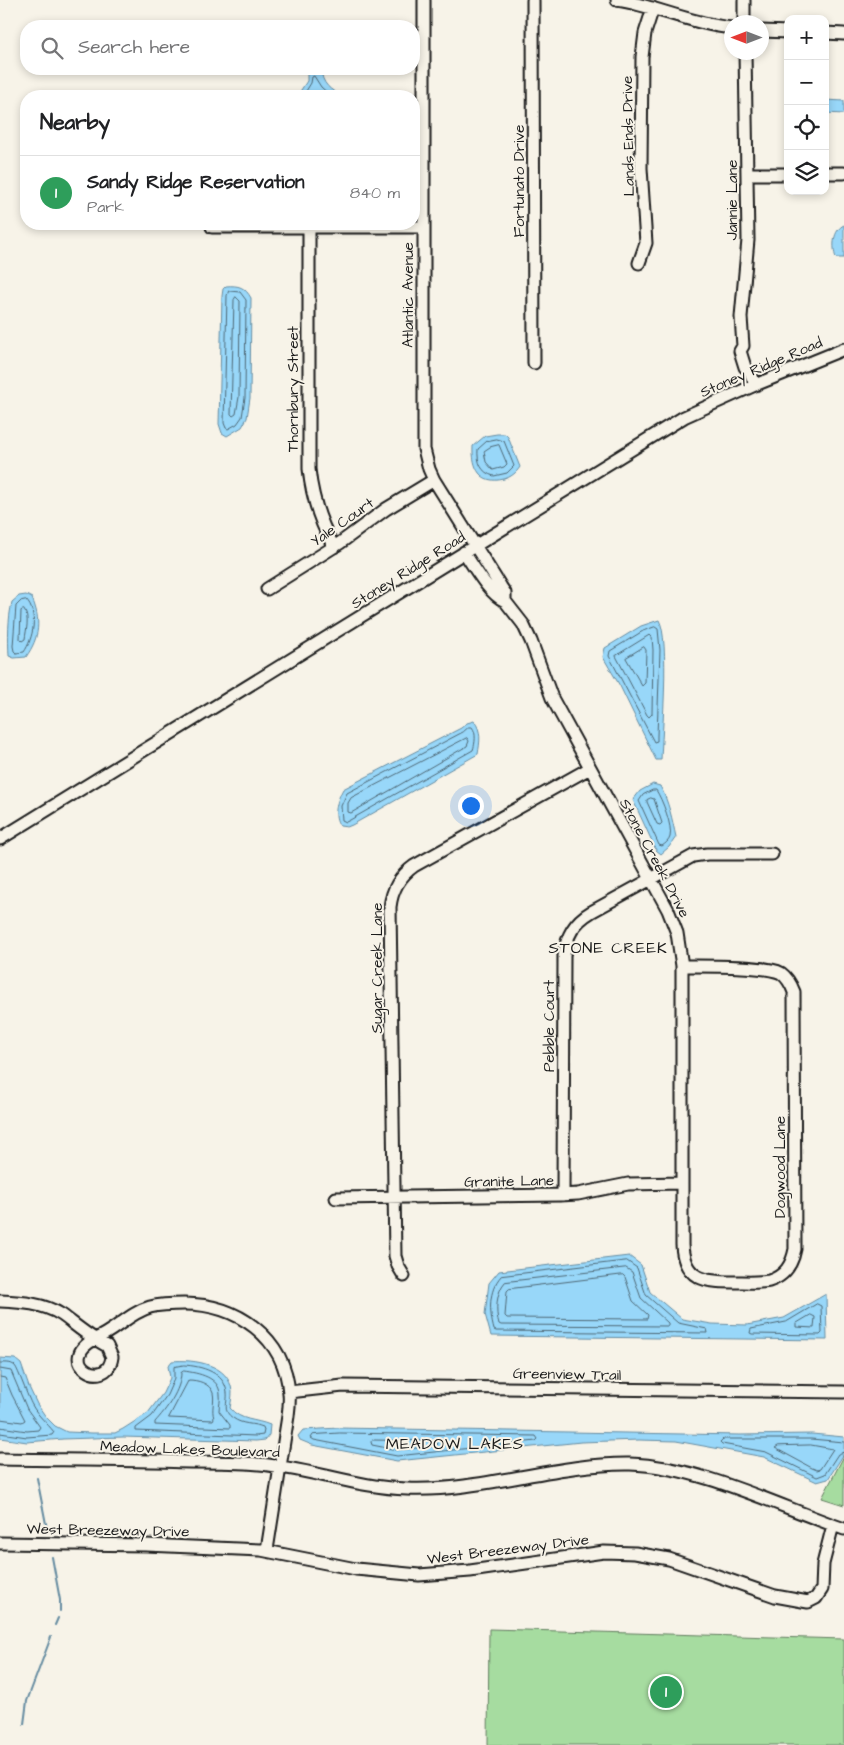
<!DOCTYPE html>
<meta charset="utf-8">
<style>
:root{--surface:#fff;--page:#f6f6f6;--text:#202124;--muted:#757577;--line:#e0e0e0;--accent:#c8321e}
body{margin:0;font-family:"Architects Daughter",sans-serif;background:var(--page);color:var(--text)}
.controls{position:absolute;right:15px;top:15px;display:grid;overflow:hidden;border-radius:10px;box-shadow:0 2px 8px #0003}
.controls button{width:45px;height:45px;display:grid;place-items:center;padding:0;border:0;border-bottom:1px solid var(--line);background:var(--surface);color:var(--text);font:25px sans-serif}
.compass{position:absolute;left:724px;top:15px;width:45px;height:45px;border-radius:50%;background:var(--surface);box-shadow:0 2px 8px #0003;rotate:270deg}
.you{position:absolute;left:470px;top:805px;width:18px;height:18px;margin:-12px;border:4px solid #fff;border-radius:50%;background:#1a73e8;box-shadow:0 0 0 8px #1a73e833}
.badge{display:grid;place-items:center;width:32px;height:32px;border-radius:50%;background:var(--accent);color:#fff;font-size:16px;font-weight:700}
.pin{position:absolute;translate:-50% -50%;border:2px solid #fff;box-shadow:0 1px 5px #0006}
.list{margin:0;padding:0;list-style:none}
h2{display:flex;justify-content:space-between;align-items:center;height:65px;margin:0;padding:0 20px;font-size:21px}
h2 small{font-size:16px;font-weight:400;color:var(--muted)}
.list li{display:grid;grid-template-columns:32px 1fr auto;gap:15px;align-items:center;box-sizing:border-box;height:75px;padding:0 20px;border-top:1px solid var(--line)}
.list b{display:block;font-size:19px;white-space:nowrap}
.list p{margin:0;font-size:16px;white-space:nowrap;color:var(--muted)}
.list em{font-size:16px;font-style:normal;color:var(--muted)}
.icon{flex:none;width:28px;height:28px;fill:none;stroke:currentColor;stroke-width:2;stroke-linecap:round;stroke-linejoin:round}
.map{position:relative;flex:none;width:844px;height:1745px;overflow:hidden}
.search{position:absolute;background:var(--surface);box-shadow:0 2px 8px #0003;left:20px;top:20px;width:400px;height:55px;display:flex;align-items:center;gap:12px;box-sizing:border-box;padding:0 18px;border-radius:20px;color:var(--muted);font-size:19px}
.panel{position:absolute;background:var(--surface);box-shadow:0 2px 8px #0003;left:20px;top:90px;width:400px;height:140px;border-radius:20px}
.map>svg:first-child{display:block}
.green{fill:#a6dca0;stroke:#617c5e}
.water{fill:#98d7f9;stroke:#668ca1}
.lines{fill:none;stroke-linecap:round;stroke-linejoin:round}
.shore{stroke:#4e6774;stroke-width:1}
.stream{stroke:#668ca1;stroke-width:2}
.minor-casing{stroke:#1c1c1c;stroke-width:15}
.minor{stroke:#f7f3e8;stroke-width:11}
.labels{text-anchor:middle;stroke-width:4;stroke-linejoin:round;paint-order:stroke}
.street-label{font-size:15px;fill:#1c1c1c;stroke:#f7f3e8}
.neighbourhood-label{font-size:16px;letter-spacing:1px;fill:#1c1c1c;stroke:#f7f3e8}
</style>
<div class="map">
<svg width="844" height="1745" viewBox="0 0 844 1745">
<rect width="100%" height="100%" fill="#f7f3e8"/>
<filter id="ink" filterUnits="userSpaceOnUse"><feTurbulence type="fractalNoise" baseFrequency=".02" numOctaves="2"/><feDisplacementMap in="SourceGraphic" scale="10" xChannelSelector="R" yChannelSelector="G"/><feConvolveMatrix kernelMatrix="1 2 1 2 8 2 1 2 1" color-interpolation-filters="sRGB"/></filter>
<g filter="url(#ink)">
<!-- green -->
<path class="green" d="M844,1456V1505L822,1498Z
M489,1629L844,1639V1745H488Z"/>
<!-- water -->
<path class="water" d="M307,69H321C322,84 330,90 342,96H297L307,81Z
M825,100L844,101V114L825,113Z
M844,225V258H836C832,247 833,230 844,225Z
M226,286C239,285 245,287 251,298L250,398L247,418L242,427L227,436L222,433L219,424L222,296L223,289Z
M497,434H505L508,437L520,467C516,473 511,477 504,479C480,485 472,468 473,446L485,436Z
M26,595L32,598C41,620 40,637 26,657L14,658L9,656C8,638 8,619 12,602L19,596Z
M659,620C670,639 662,733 661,760H656L620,686L603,657L605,648L641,626Z
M474,721C482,731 480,742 478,754L352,825L347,827L340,826C332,815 337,800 343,789L461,728L467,723Z
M653,784L660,786C669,802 672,819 676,837L669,847L661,854L656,850L633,800L640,791Z
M629,1256L641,1265L650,1292L682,1319L712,1324L747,1325L784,1318L826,1294L827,1340L491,1336L485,1314L489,1283L499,1271Z
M0,1358L15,1359L21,1364L29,1387L37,1404L46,1417L55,1426L67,1432L92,1433H115L123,1429L148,1413L163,1393L170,1378L168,1366L172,1361C194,1359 230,1364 232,1392C232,1397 231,1403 230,1408C240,1421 256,1419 270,1425L269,1435L265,1440L256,1441L123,1437L63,1439L27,1442L0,1438Z
M339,1428L740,1435L812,1434L844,1437V1452L842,1457L828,1479L817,1482L764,1457L676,1441L639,1440L581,1442L397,1461L312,1445L300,1440L298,1436L303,1430Z"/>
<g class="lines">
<!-- shore -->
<path class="shore" d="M303,96L311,83L312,77L314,76L321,87L331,96
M229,291L240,292L246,300L245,398L242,417L237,424L228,429L226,428L224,423L227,296Z
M236,297L240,301L239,397L236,414L233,416L231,414L234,300Z
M497,439L504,441L514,466L507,473L494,476C481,473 477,462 478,449L487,441Z
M499,445L507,464L504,467L493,470L486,462L484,451L490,447Z
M26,600C39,613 33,639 24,652L16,653L14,651L13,646L16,606L21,601Z
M24,610C30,618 26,630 25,639L22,641L20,639L21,611Z
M655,627L658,629L660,650L657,736V741L654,742L609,656L610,651L643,631Z
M650,635L652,637L653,650L652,714L649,717L647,715L616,656Z
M644,647L646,650L645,683L642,686L626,658Z
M469,727H472C477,733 475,744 473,750L350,820L346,822L342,820L341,806L347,793L463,732Z
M467,738L469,741L467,746L351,813L348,812V803L351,798Z
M653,790H656C662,799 673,827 670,837C669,841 665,844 662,846L659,845L639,801L643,795Z
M651,798L654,799L662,823L660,825L657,824L647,802V800Z
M627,1261L637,1268L646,1295L678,1323L707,1329L708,1333L496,1331L494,1330C489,1311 488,1291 501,1276Z
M626,1268L632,1272L641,1298L668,1323V1326L501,1325L499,1324C495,1311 496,1292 505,1282Z
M623,1275L625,1277L633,1301L648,1315L647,1319L507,1318L505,1316L507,1291L509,1289Z
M817,1304L821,1306L822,1333L820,1335L752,1334L750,1333L751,1329L786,1322Z
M811,1315L815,1317L814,1328L796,1327V1324Z
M0,1363C5,1363 11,1362 15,1366C18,1369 28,1398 32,1405C38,1416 47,1423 54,1432L52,1435L27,1437L0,1433
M184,1365C201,1366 225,1372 227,1393C228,1403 222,1411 233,1418C242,1425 253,1423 263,1427L264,1430L263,1435L256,1436L136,1431V1428L152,1416L167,1395L174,1379V1367Z
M0,1369L11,1371L27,1409L40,1427L38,1430L27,1431L0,1427
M184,1371C198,1373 220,1377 220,1395C221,1400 219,1405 219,1411L230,1425V1428L155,1425V1422C166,1410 181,1390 181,1373Z
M0,1377L5,1378L12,1395L25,1420L22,1422L0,1419
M189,1380C197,1380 210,1383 213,1393C215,1401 211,1409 214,1418L213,1420L169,1418Z
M340,1433L536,1436L538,1439L536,1441L397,1456L314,1440L311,1438L313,1435Z
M373,1440L436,1441L438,1444L436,1446L397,1450L372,1445L371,1442Z
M844,1442L811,1439H723L720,1442L722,1444L766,1452L817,1477L825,1474L838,1454L844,1452
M811,1445L833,1449L820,1469L817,1470L812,1468L775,1448L778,1446Z"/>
<!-- stream -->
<path class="stream" d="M37,1478L47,1529
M52,1557L60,1600V1611
M55,1625L58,1618
M24,1724L27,1701L51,1637"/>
<!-- minor casing -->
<g class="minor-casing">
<path id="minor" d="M424,0V449L429,469L434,480L501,587L505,593V601C489,594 474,567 464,552
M533,0L534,363
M617,0C656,6 692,24 732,28
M744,0V22
M762,31L788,32
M825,33L844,34
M745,52L748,240L741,317L743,346L740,351L745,367L750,372L755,385
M825,173H844
M747,174H788
M212,227H423
M309,227V469C312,497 320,523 334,547
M639,263L646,243L641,168L642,57L645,33L653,8
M267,589L340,543L386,509L434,480
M505,601L523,624L531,641L552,698L668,910L677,933L682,966V1245C684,1280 705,1282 734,1282C745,1282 758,1283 769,1281C785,1276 792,1265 795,1249L794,992C791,984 788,978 781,973C766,965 702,966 682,966
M0,839L684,417L755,385L844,349
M563,1195L564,956C566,936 574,922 591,912L693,856L707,854H772
M336,1198L560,1195L578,1194L628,1184L682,1183
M404,1276L398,1266L395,1256L390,907C392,889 400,876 414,866L590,768
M0,1301C21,1302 43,1303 62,1315C73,1323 83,1332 95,1339C115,1331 129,1313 150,1307C162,1304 173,1304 184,1304C237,1304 285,1337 289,1393C290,1401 289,1408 288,1416L267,1550
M95,1339L107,1346L112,1357C107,1393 53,1361 95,1339Z
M289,1392L343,1386L844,1392
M0,1459C63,1460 127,1460 190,1462C213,1462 236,1462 259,1464C308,1468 358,1488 407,1489C482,1492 555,1463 630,1464C699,1466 778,1506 844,1529
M0,1543L146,1545L261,1550L356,1569L419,1575L470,1571L604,1552L635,1553L669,1559L775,1596L808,1602L816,1598L822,1589L823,1564L833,1525"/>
</g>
<!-- minor -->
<use href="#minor" class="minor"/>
</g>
</g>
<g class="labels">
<!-- street labels -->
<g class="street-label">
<text transform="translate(628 136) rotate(-91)" y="5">Lands Ends Drive</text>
<text transform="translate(519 181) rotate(-90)" y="5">Fortunato Drive</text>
<text transform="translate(732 200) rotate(-90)" y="5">Jannie Lane</text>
<text transform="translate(408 295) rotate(-90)" y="5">Atlantic Avenue</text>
<text transform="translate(761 367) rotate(-23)" y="5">Stoney Ridge Road</text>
<text transform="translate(293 389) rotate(-90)" y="5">Thornbury Street</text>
<text transform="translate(342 522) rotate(-35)" y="5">Yale Court</text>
<text transform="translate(408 570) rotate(-32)" y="5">Stoney Ridge Road</text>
<text transform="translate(655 858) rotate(62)" y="5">Stone Creek Drive</text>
<text transform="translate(377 968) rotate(-90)" y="5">Sugar Creek Lane</text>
<text transform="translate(549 1026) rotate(-90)" y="5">Pebble Court</text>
<text transform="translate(780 1167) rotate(-90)" y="5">Dogwood Lane</text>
<text transform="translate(509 1181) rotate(-1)" y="5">Granite Lane</text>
<text transform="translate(567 1374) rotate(1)" y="5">Greenview Trail</text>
<text transform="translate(190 1449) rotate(2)" y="5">Meadow Lakes Boulevard</text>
<text transform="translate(108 1530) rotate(1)" y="5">West Breezeway Drive</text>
<text transform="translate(508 1549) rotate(-7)" y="5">West Breezeway Drive</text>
</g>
<!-- neighbourhood labels -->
<g class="neighbourhood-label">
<text x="608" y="953">STONE CREEK</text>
<text x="455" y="1449">MEADOW LAKES</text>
</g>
</g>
</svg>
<div class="controls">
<button>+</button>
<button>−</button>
<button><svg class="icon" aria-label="locate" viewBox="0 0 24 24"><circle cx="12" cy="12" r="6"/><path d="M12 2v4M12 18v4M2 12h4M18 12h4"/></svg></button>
<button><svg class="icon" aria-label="layers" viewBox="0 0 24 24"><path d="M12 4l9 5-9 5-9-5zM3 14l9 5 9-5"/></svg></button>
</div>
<svg class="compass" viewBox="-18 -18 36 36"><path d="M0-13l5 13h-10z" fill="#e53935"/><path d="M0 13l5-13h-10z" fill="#757577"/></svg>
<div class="you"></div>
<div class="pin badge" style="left:666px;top:1692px;background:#2e9e5b">1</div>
<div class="search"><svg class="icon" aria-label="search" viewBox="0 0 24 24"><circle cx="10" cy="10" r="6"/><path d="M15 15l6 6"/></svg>Search here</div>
<section class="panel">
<h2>Nearby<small></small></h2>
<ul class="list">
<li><span class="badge" style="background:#2e9e5b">1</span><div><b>Sandy Ridge Reservation</b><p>Park</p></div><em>840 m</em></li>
</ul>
</section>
</div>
